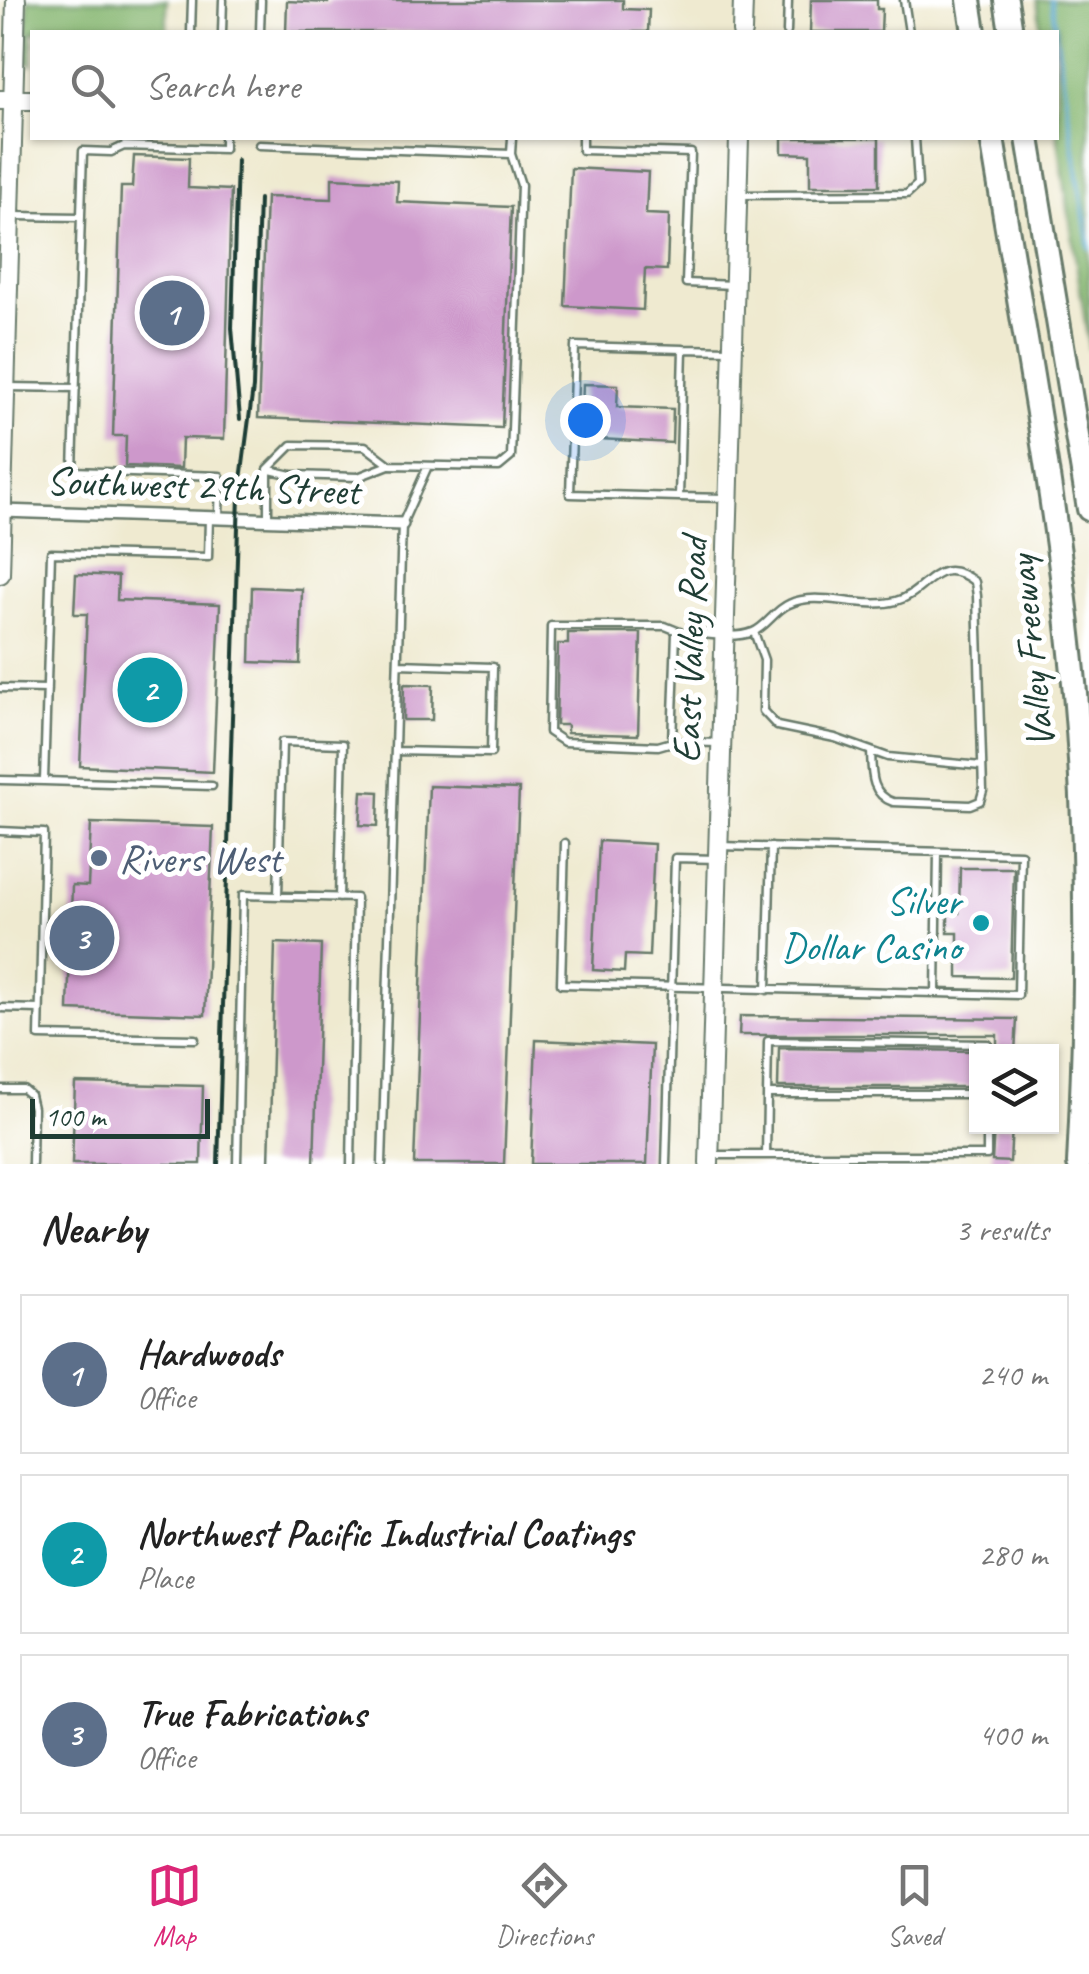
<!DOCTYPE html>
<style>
:root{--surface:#fff;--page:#f2f2f2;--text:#222;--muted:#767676;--line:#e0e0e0;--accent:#db2777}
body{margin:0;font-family:Caveat,sans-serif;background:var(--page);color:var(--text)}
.controls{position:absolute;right:30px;bottom:30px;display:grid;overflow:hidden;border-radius:0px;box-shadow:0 2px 8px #0004}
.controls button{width:90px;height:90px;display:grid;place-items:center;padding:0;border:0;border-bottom:2px solid var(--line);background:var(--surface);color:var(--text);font:50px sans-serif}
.scale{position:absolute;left:30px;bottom:25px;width:180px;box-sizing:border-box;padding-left:10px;border:5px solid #1f3d34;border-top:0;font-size:28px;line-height:35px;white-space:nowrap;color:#1f3d34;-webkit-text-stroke:8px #fff;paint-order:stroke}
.you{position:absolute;left:585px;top:420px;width:35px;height:35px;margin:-25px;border:8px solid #fff;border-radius:50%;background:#1a73e8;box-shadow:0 0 0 15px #1a73e833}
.badge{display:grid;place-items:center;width:65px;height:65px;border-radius:50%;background:var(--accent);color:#fff;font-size:32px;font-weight:700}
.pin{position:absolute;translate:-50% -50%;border:5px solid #fff;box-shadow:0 2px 10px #0006}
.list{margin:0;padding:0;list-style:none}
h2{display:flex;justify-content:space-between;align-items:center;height:130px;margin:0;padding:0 40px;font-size:42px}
h2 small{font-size:32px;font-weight:400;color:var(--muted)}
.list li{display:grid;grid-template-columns:65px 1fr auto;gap:30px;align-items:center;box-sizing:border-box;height:160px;margin:0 20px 20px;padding:0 20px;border:2px solid var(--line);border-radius:0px}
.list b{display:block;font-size:38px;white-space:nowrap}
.list p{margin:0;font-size:32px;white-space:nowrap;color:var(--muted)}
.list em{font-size:32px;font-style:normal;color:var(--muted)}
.icon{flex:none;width:55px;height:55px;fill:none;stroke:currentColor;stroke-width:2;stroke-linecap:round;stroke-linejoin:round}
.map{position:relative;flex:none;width:1089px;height:1164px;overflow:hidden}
.search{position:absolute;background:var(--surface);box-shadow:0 2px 8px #0004;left:30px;right:30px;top:30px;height:110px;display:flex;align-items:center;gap:25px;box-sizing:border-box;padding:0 35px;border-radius:0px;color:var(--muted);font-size:38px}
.sheet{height:670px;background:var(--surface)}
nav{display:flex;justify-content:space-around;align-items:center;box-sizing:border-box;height:140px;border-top:2px solid var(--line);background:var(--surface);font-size:28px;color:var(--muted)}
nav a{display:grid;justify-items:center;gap:5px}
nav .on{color:var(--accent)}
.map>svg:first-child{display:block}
.forest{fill:#85b66f;stroke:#527a52;stroke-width:2.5}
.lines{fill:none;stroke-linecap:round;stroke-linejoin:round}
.stream{stroke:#52a4cd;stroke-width:4}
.building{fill:#cd98cb}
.lane-casing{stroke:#687a6b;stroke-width:11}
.street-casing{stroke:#687a6b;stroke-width:16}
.secondary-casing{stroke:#687a6b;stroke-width:22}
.highway-casing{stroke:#687a6b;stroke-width:28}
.lane{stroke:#fff;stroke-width:6}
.street{stroke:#fff;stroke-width:11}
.secondary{stroke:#fff;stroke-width:18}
.highway{stroke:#fff;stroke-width:22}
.rail{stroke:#1f3d34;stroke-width:4}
.service-dot{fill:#5c6f8a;stroke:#fff;stroke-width:4}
.culture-dot{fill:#0f9aa8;stroke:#fff;stroke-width:4}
.labels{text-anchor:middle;stroke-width:10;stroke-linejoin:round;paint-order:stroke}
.street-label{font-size:40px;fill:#1f3d34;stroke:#fff}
.service-label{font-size:40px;fill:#4e5e75;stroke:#fff;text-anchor:start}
.culture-label{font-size:40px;fill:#0d838f;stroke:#fff;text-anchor:end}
</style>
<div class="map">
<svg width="1089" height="1164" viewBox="0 0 1089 1164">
<rect width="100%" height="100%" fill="#fff"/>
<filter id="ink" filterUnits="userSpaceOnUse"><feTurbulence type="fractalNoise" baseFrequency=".01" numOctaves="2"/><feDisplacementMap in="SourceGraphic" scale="20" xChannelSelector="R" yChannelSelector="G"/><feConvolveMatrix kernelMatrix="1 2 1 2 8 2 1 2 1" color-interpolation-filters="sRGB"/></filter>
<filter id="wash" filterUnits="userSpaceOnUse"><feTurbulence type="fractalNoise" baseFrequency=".0048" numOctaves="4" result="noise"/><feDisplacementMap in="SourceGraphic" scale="40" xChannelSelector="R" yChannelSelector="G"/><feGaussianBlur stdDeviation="2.25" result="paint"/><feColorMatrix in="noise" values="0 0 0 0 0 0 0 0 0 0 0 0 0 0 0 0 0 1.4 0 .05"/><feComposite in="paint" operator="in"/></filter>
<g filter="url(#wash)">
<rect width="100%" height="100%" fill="#efead0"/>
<!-- forest -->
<path class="forest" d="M28,0H167V32H32V65L26,61Z
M1037,0H1089V350L1057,133L1056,32H1041Z"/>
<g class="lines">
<!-- stream -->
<path class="stream" d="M1051,0L1056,32
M1056,34L1089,248"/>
</g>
<g id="blocks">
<!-- building -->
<path class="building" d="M328,0H623V9L649,10L648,32H286L287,1L328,3Z
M811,0H877V9H882L881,32H810Z
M782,138H879V186H810V154L782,153Z
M134,156L189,158L188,188L231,190L224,439L182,438L181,468L125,466L126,436H113L121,187H132Z
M571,168L648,172L646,214L669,215L667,270L645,269L643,310L565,306Z
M332,178L398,181L397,202L511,207L502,428L258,418L266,197L332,199Z
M583,384L618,385L617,407L673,409L672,443L581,438Z
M76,574L118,576L117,600L220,604L213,772L80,766L87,614H74Z
M252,587L302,589L300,664L250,662Z
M568,633H641L638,735L567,733V725H556L558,644H568Z
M404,684L433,685L432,720H403Z
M429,786L519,789L504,1164H414Z
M362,791L379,792L378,826L360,825Z
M91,823L213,827L205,1015L68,1010L72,885L88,886Z
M599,841L654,844L649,956L625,955L624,972L593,970Z
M960,868H1014L1011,978L958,977V933H948V912L959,913Z
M275,943L321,945L314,1164H269Z
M740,1016L1017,1019L1015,1052H997V1035H739Z
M536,1040L652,1045L647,1164H531Z
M779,1048L976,1051V1087H778Z
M75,1083L203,1086L201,1164H72Z
M994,1126H1012L1010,1162L992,1161Z"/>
</g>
</g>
<g filter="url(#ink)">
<use href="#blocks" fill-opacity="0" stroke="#687a6b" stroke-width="2.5"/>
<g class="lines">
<!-- lane casing -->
<g class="lane-casing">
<path id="lane" d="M904,0L909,32
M191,32L192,0
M222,32L223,0
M260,32L261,0
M787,32L788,0
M582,138V150L691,153L686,283L733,285
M259,145L511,154
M740,195L907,194L918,184L915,138
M13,216L81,217
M7,387L76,388
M270,470L292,475L358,477L389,465
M679,497L570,494L575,346L683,349
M727,498L679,497L683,349L729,350
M219,516L220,476L73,471L83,151L111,152L124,146L224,149V138
M209,518L208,557L51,553L44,781L212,786
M268,518V469L292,445L365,446L390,465L499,467L511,457L521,185L511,154L512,138
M680,632L665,626H551L549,732L564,742L658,746L672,742L720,743
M754,632L764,660L763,711L777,726L835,738L888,757L981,766
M0,688L47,689
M672,742L676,633C700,631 729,641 753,632C766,627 775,610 789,604C818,590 863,610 896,601C929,592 936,552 975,582L977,596L983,791L980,801L970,805L893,802C870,794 872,772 871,751
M395,751L491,753L493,667L398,664
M0,780L44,781
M0,831L44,833L39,1036L195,1039
M565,843L561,984L1018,995L1021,854L719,846
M278,896L282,742L343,744L339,898
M767,990L771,847
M936,993L938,852
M0,1008L39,1009
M0,1089H23L30,1095L33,1108L32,1164
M767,1094H976
M711,1155H987V1126
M766,1155L768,1041L988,1044V1052
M237,1164L243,895L356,898L351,1164
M382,1164L402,524L428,466
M666,1164L675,858L718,859"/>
</g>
<!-- street casing -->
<g class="street-casing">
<path id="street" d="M2,511L402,524"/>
</g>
<!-- secondary casing -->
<g class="secondary-casing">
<path id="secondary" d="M742,32L743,0
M0,100H32
M0,574L16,0
M709,1164L739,138"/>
</g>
<!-- highway casing -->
<g class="highway-casing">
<path id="highway" d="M969,0L974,32
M1006,0L1011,32
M992,138C1022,322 1058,507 1075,693C1089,850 1087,1007 1079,1164
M1028,138L1089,509"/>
</g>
<!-- lane -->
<use href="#lane" class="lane"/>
<!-- street -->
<use href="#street" class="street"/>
<!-- secondary -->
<use href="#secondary" class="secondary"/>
<!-- highway -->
<use href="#highway" class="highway"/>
<!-- rail -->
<path class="rail" d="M237,160L232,328L240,419
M218,1164L239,495L253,388L259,199"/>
</g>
</g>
<!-- markers -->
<circle class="service-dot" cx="99" cy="858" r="10"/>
<circle class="culture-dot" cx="981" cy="923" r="10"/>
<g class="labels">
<!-- street labels -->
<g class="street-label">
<text transform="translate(203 485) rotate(2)" y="14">Southwest 29th Street</text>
<text transform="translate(689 650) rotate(-88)" y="14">East Valley Road</text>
<text transform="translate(1030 652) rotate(-96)" y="14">Valley Freeway</text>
</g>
<!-- service labels -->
<g class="service-label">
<text x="119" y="872">Rivers West</text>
</g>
<!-- culture labels -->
<g class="culture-label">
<text x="961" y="914">Silver<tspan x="961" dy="46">Dollar Casino</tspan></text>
</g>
</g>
</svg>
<div class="controls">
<button><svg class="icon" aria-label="layers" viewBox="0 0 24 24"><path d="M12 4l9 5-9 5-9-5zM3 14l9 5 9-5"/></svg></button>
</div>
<div class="scale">100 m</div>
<div class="you"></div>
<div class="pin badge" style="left:172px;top:313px;background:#5c6f8a">1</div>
<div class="pin badge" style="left:150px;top:690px;background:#0f9aa8">2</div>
<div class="pin badge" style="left:82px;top:938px;background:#5c6f8a">3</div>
<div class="search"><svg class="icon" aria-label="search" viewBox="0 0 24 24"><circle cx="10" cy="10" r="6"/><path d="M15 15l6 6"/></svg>Search here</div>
</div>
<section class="sheet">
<h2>Nearby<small>3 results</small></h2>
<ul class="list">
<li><span class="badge" style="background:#5c6f8a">1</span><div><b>Hardwoods</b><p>Office</p></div><em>240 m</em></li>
<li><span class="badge" style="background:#0f9aa8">2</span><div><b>Northwest Pacific Industrial Coatings</b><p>Place</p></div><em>280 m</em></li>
<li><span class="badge" style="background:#5c6f8a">3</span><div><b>True Fabrications</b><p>Office</p></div><em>400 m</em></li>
</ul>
</section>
<nav>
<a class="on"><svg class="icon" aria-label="map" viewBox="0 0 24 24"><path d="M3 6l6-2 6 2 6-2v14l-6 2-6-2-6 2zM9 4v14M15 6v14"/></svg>Map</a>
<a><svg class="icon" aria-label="directions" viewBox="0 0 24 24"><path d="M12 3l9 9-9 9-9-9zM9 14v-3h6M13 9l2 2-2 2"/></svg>Directions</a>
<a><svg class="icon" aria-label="saved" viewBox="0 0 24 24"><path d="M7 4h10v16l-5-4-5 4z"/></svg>Saved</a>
</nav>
